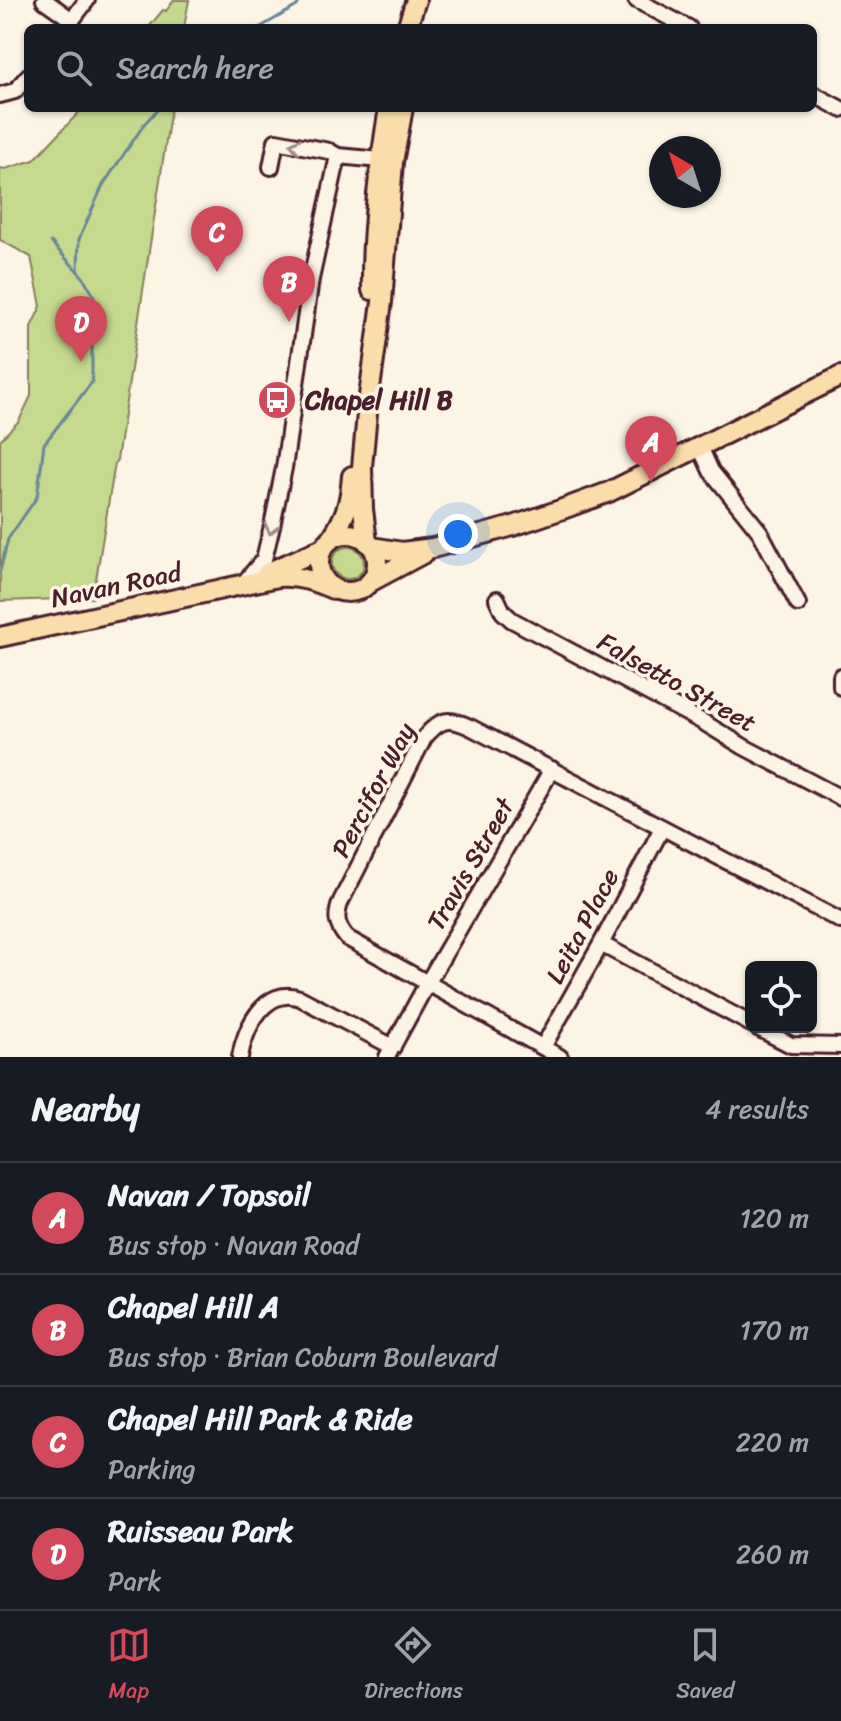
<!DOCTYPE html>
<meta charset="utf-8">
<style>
:root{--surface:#171b24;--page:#20242c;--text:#f1f3f6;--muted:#9ea1a6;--line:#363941;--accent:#d1495b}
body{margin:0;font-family:Sriracha,sans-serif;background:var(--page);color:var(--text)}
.controls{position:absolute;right:24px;bottom:24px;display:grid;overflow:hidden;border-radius:12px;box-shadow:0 2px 6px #0004}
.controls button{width:72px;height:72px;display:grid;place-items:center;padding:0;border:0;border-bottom:2px solid var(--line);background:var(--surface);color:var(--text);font:40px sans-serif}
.compass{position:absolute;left:649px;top:136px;width:72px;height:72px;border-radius:50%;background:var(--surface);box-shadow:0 2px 6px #0004;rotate:321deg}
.you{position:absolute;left:458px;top:534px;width:28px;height:28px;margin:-20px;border:6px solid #fff;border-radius:50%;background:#1a73e8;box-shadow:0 0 0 12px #1a73e833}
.badge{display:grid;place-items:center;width:52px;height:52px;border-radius:50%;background:var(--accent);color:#fff;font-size:26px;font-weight:700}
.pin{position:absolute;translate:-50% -66px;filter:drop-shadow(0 2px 4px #0008)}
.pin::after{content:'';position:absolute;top:42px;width:28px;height:24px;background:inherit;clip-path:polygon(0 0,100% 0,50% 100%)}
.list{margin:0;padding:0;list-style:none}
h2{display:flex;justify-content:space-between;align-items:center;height:104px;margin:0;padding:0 32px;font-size:34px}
h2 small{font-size:26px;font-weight:400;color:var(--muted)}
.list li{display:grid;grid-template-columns:52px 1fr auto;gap:24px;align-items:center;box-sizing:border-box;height:112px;padding:0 32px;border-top:2px solid var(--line)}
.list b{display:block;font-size:30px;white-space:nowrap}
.list p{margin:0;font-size:26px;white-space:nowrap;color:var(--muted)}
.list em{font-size:26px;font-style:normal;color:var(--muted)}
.icon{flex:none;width:44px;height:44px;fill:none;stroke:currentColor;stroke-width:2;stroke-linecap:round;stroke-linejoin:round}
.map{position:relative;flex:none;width:841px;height:1057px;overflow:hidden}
.search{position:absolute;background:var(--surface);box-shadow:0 2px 6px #0004;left:24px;right:24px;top:24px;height:88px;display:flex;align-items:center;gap:20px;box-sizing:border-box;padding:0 28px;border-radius:12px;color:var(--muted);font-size:30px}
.sheet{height:552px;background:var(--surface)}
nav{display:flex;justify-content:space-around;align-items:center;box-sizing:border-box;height:112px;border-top:2px solid var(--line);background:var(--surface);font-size:22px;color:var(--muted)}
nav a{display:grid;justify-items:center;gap:4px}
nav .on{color:var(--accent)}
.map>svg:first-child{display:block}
.green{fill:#c5d98f;stroke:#887c5d;stroke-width:2}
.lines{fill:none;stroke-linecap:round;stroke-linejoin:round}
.stream{stroke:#6a8698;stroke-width:3}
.minor-casing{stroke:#4a1f2b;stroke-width:20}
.major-casing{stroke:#4a1f2b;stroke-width:24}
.minor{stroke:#fcf5e5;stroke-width:14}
.major{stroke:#faddab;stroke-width:18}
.oneway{stroke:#a38a88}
.labels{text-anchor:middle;stroke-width:7;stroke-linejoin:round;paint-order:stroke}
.poi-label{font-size:26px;font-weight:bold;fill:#4a1f2b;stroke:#fcf5e5;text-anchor:start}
.street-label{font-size:26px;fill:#4a1f2b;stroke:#fcf5e5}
</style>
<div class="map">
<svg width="841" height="1057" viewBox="0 0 841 1057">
<rect width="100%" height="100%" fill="#fcf5e5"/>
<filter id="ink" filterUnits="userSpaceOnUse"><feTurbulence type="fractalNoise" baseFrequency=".0125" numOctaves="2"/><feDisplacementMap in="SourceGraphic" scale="16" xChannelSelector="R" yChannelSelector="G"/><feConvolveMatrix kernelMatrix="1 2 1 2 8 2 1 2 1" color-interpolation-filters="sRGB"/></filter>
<g filter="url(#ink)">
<!-- green -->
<path class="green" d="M174,0H189L184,28H148L163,10L166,11Z
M83,108H171L117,460L115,463L93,598L0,601V440L19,421L31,396V327L41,306L31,257L0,240V168L5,169L34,160Z
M332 563a16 16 0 1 1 32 0a16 16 0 1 1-32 0Z"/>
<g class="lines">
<!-- stream -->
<path class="stream" d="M259,28L297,6L300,0
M78,269L79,239L103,185L145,123L159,108
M0,571L8,539L37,497L44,444L92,382V329L94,296L83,277L51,242"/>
<!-- minor casing -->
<g class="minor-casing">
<path id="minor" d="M44,0L72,20
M636,0L689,28
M66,28L87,0
M813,94L841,109
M0,95L15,91L28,76
M271,167L276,141L329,151L338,156L391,161
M700,447L711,471L760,532L798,604
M243,584L264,559L272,526L284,468L311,279L338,156
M497,599L503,612L512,620L703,722L744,747L841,798
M841,676V687
M601,944L751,1024
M756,1027L791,1045L841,1046
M543,1047L601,944L662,828
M240,1057C244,1030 265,985 300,998L393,1047
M387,1057L424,989L552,769
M560,1057L347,938C336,925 335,916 341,901L424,738C440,718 449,717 472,728L841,921"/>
</g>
<!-- major casing -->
<g class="major-casing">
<path id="major" d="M407,28L416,0
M372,290C371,229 379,168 389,108
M319 563a29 29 0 1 1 58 0a29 29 0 1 1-58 0Z
M331,539C346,516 350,503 352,476
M367,542L363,509L362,467L368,403L382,302L393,162L403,108
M372,547L402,552L433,548L513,526L560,510L609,492L841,376
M267,573L323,548
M370,582L424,553
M0,637L278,577C298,575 317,582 335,590"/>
</g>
<!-- minor -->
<use href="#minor" class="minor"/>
<!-- major -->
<use href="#major" class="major"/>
</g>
<!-- one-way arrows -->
<defs><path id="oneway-chevron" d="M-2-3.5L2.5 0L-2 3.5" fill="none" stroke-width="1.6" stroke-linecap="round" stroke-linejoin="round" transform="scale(2)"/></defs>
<g class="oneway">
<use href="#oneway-chevron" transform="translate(295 145) rotate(-170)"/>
<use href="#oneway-chevron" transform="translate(271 529) rotate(102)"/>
</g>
</g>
<!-- icons -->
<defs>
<g id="bus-disc" transform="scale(2)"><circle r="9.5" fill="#d1495b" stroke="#fcf5e5"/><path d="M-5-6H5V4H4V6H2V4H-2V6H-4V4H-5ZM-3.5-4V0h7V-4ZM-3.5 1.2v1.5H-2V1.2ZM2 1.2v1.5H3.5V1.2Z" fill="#fff"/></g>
</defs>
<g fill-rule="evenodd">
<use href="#bus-disc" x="277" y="400"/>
</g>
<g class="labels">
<!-- poi labels -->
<g class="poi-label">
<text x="305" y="409">Chapel Hill B</text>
</g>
<!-- street labels -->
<g class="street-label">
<text transform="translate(116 585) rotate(-12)" y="9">Navan Road</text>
<text transform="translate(677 682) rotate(29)" y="9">Falsetto Street</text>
<text transform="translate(373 790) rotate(-62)" y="9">Percifor Way</text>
<text transform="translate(470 864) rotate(-60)" y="9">Travis Street</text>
<text transform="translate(582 926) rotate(-62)" y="9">Leita Place</text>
</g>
</g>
</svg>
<div class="controls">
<button><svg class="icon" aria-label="locate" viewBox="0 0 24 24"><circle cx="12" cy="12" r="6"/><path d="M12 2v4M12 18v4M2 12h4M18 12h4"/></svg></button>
</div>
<svg class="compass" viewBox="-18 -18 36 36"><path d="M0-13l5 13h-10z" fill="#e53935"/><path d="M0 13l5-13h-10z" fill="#9ea1a6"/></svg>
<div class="you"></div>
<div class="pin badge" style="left:651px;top:482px">A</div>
<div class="pin badge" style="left:289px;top:322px">B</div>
<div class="pin badge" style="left:217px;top:272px">C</div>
<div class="pin badge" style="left:81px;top:362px">D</div>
<div class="search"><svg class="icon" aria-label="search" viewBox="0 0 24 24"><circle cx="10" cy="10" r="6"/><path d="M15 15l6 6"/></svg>Search here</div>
</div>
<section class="sheet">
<h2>Nearby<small>4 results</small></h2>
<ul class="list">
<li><span class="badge">A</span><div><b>Navan / Topsoil</b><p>Bus stop · Navan Road</p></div><em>120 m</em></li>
<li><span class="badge">B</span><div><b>Chapel Hill A</b><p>Bus stop · Brian Coburn Boulevard</p></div><em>170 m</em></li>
<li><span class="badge">C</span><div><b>Chapel Hill Park &amp; Ride</b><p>Parking</p></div><em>220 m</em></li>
<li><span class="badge">D</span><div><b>Ruisseau Park</b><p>Park</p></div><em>260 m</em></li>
</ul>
</section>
<nav>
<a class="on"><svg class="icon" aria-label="map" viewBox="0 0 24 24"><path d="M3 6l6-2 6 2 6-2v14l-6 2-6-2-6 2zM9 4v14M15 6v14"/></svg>Map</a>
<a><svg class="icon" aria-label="directions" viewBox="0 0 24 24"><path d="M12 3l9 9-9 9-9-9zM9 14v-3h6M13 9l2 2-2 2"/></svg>Directions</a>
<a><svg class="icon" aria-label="saved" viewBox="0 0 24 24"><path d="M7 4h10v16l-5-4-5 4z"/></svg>Saved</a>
</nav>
